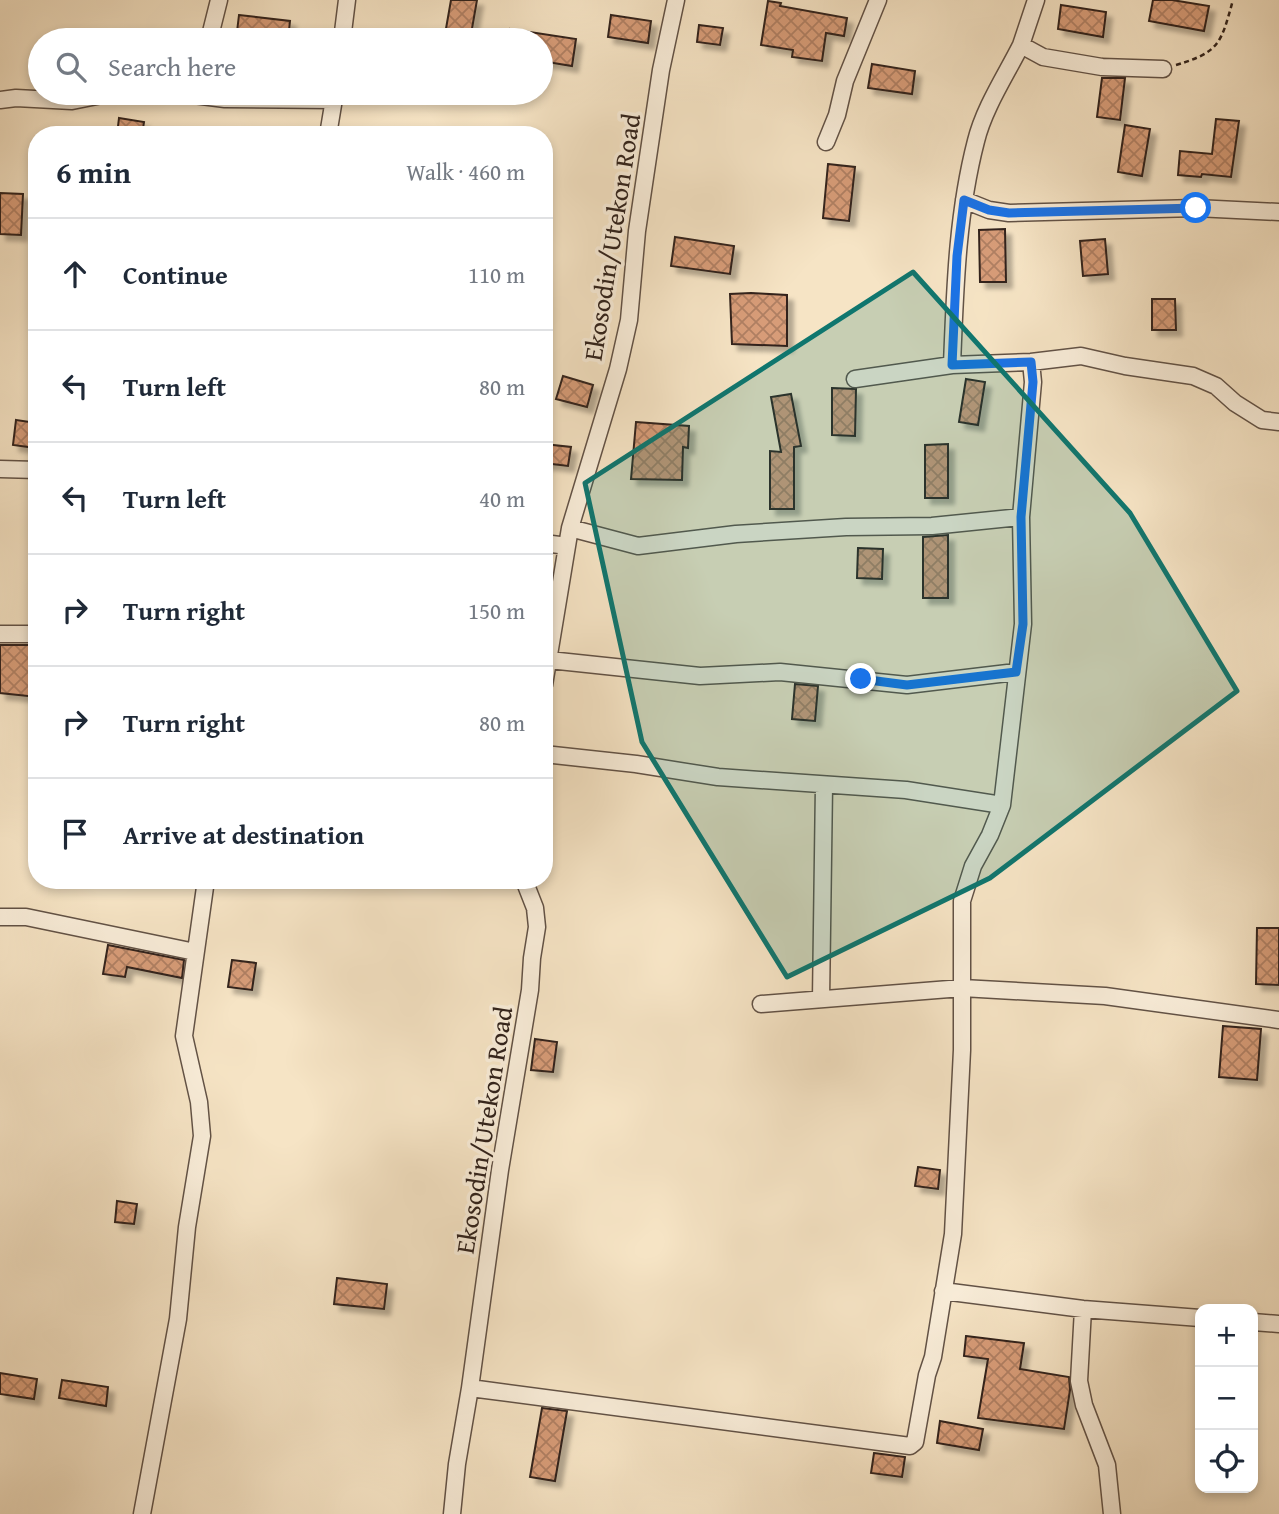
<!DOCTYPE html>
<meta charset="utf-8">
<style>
:root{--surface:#fff;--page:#f2f2f3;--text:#1f2937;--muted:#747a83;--line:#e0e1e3}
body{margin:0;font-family:"Gentium Book Plus",serif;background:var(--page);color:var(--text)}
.controls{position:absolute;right:21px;bottom:21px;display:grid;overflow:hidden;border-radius:14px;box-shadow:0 4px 10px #0003}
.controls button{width:63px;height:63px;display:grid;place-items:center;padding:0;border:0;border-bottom:2px solid var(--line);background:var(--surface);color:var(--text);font:35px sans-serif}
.stop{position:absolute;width:21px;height:21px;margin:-16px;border:5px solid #1a73e8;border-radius:50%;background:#fff}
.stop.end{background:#1a73e8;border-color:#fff;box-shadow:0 2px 7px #0008}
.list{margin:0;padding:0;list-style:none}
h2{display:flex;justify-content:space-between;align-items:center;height:91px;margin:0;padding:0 28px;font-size:30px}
h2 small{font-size:23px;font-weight:400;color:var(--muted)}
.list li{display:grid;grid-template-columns:46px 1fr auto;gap:21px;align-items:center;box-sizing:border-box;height:112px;padding:0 28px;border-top:2px solid var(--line)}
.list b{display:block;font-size:26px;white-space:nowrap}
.list em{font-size:23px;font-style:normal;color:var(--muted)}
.icon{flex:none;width:38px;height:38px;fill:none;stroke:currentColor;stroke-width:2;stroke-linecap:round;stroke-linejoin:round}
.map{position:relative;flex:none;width:1279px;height:1514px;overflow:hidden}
.search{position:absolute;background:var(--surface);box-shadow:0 4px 10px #0003;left:28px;top:28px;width:525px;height:77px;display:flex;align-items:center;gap:18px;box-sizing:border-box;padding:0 24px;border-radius:38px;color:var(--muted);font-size:26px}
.panel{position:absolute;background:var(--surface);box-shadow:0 4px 10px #0003;left:28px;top:126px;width:525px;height:763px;border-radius:28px}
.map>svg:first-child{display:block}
.building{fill:url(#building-cross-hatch);stroke:#31221b;stroke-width:2;filter:url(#shadow)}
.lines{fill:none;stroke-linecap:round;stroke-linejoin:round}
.street-casing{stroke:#625246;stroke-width:19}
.path{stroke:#31221b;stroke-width:2.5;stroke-dasharray:5 3.5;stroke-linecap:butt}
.street{stroke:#f9edd9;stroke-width:16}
.route{stroke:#1a73e8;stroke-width:9}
.marked{fill:#0f766e;fill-opacity:0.2;stroke:#0f766e;stroke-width:5;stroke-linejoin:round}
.labels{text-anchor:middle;stroke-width:7;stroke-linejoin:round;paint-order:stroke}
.street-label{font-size:26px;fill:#31221b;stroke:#f9edd9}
</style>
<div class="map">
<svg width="1279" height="1514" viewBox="0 0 1279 1514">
<defs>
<pattern id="building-cross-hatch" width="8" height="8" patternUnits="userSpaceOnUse" patternTransform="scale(1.75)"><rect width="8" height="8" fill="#d79c78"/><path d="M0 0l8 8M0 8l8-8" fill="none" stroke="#af7f62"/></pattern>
<filter id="shadow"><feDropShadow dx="6" dy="6" stdDeviation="2" flood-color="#0004"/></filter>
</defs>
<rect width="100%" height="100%" fill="#f6e4c5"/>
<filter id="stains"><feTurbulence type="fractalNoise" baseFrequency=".00286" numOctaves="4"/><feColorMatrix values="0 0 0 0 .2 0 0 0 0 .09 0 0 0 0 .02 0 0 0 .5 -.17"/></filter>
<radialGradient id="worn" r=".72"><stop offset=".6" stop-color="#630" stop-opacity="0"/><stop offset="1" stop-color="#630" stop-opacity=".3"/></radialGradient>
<!-- building -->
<path class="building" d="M451,0H477L470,40H444Z
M1153,0H1172L1209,6L1204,31L1149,21Z
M768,1L781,3L780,6L847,18L844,36L826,33L822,61L792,57L793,50L761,45Z
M1061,5L1106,12L1103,37L1058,29Z
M239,15L290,21L288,40H236Z
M611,15L651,21L648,43L608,37Z
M699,25L723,28L720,45L697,42Z
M510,29L576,39L572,66L541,61V40H508Z
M872,64L915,71L912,94L868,88Z
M1102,78H1125L1120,120L1097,117Z
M119,118L144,122L142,135H117Z
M1216,119L1239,121L1231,177L1202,174L1201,177L1178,175L1180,151L1212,154Z
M1125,125L1150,129L1142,176L1118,172Z
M828,164L855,167L849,221L823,218Z
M0,193L23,194L21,235L0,234Z
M1005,229L1006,282H980L979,230Z
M675,237L734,246L730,274L671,266Z
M1105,239L1108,274L1083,276L1080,241Z
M751,293L787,295V346L732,344L730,294Z
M1152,299H1175L1176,330H1152Z
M563,376L593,385L587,407L556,399Z
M966,379L985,382L978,425L959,422Z
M832,388L856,389L855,436L832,435Z
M791,394L801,446L794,447V509H770V451L781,452L771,397Z
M16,420L37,423L36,448L13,445Z
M636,422L689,426L688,448L683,447L682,480L631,479Z
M544,444L571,447L568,466L544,463Z
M948,444V498H925V445Z
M948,535V598H923V537Z
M858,548L883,549L882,579L857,578Z
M0,645H37V697L0,693Z
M795,684L818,686L815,721L792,719Z
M1257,928H1279V985L1256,984Z
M108,945L184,960L182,978L127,967L125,977L103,974Z
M232,960L256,963L252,990L228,987Z
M1223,1026L1261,1029L1257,1080L1219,1077Z
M535,1039L557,1042L553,1072L531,1070Z
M918,1167L940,1170L938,1189L915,1186Z
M117,1201L137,1204L134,1224L115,1222Z
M337,1278L387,1284L384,1309L334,1304Z
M966,1336L1024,1343L1020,1369L1069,1377L1070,1390L1064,1429L978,1418L988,1359L964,1356Z
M0,1373L37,1379L34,1399L0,1394Z
M62,1380L108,1387L106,1406L59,1398Z
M542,1408L567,1411L555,1481L530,1477Z
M940,1421L983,1429L979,1450L937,1443Z
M874,1453L905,1457L902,1477L871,1473Z"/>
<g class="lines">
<!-- street casing -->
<g class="street-casing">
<path id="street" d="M1036,0L1021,45L1043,57L1102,67L1163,69
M209,40L219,0
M342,40L347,0
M150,93L162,95L186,94L225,99L334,100
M0,100L16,98L72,101L112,93
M328,135L335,93
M826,142L837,115L845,81L878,0
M964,200L989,210L1009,213L1196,208L1279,212
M952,365C955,290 957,214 976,141C984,108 1006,75 1021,45
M855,379L952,365L1031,362L1081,356L1125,366L1193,376L1216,386L1235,403L1262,420L1279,422
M0,469L37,470
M570,528L638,546L736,534L846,527L932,526L1021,517
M544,543L567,546
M0,634H37
M549,660L700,676L780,672L907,685L1016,672
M544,685L570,528L618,369L629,320L637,231L661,70L676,0
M544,754L636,764L718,777L906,790L1002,805
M0,917H26L195,952
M821,999L824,785
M761,1004L962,988L1105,996L1279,1020
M943,1291L1083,1309L1200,1318
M1083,1309L1079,1381L1084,1405L1107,1465L1112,1514
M1253,1322L1279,1324
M470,1388L910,1446L915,1442L927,1375L933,1357L953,1234L962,1050V901L973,866L990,835L1002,805L1023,624L1021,517L1033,382L1031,362
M142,1514L178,1319L187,1227L202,1136L199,1102L184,1036L206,880
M452,1514L457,1464L470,1388L500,1170L530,990L532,958L537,927L535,908L524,880"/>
</g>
<!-- path -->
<path class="path" d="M1176,65C1220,52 1221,43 1233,0"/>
<!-- street -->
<use href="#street" class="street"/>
</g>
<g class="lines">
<!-- route -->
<path class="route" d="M861,679L907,685L1016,672L1023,624L1021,517L1033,382L1031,362L952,365L957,256L964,200L989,210L1009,213L1196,208"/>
</g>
<!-- marked area -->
<path class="marked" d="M913,272L1130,513L1237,691L990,878L787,977L642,742L585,483Z"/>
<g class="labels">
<!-- street labels -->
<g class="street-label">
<text transform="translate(612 237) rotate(-81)" y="9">Ekosodin/Utekon Road</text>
<text transform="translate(484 1130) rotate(-81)" y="9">Ekosodin/Utekon Road</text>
</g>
</g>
<rect width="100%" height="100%" filter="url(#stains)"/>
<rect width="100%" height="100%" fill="url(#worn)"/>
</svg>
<div class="controls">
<button>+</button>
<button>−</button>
<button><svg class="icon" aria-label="locate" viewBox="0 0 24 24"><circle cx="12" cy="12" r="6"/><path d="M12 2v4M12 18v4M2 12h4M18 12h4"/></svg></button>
</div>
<div class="stop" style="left:1196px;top:208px"></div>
<div class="stop end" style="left:861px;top:679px"></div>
<div class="search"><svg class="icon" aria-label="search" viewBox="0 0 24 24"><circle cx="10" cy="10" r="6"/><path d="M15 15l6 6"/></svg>Search here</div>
<section class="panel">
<h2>6 min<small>Walk · 460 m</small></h2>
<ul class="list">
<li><svg class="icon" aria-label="ahead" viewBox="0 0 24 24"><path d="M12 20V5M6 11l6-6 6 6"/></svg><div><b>Continue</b></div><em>110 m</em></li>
<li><svg class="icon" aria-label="left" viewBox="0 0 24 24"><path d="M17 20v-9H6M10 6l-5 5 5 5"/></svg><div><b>Turn left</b></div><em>80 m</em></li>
<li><svg class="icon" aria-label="left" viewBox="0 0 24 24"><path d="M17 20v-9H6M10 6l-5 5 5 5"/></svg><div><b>Turn left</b></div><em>40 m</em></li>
<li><svg class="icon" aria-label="right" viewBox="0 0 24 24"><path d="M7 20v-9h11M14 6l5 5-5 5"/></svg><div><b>Turn right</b></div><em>150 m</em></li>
<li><svg class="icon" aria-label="right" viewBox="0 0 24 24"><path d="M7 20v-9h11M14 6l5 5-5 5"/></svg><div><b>Turn right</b></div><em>80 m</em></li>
<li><svg class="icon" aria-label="arrive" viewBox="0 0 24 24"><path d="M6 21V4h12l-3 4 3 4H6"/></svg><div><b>Arrive at destination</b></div></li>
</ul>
</section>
</div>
